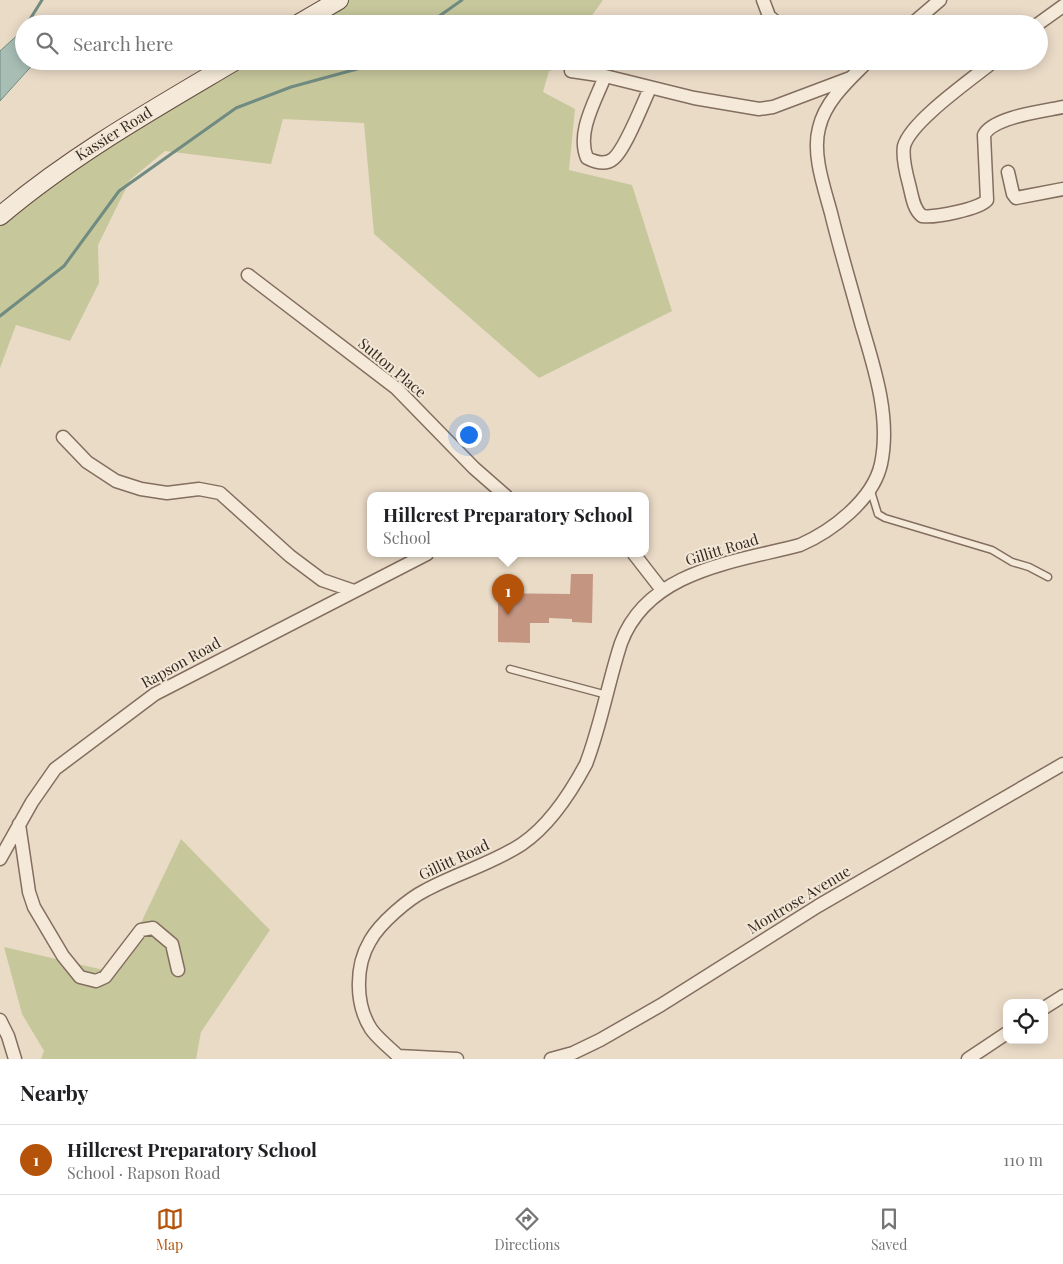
<!DOCTYPE html>
<meta charset="utf-8">
<style>
:root{--surface:#fff;--page:#f2f2f2;--text:#202124;--muted:#757577;--line:#e0e0e0;--accent:#b45309}
body{margin:0;font-family:"Playfair Display",serif;background:var(--page);color:var(--text)}
.controls{position:absolute;right:15px;bottom:15px;display:grid;overflow:hidden;border-radius:10px;box-shadow:0 2px 12px #0003}
.controls button{width:45px;height:45px;display:grid;place-items:center;padding:0;border:0;border-bottom:1px solid var(--line);background:var(--surface);color:var(--text);font:25px sans-serif}
.you{position:absolute;left:468px;top:434px;width:18px;height:18px;margin:-12px;border:4px solid #fff;border-radius:50%;background:#1a73e8;box-shadow:0 0 0 8px #1a73e833}
.badge{display:grid;place-items:center;width:32px;height:32px;border-radius:50%;background:var(--accent);color:#fff;font-size:16px;font-weight:700}
.pin{position:absolute;translate:-50% -41px;filter:drop-shadow(0 1px 2px #0008)}
.pin::after{content:'';position:absolute;top:26px;width:18px;height:15px;background:inherit;clip-path:polygon(0 0,100% 0,50% 100%)}
.popup{position:absolute;left:367px;top:492px;width:282px;height:65px;box-sizing:border-box;display:grid;place-content:center;border-radius:10px;background:var(--surface);filter:drop-shadow(0 1px 4px #0005);font-size:16px;white-space:nowrap;color:var(--muted)}
.popup b{font-size:19px;color:var(--text)}
.popup::after{content:'';position:absolute;left:50%;top:100%;margin-left:-10px;border:10px solid transparent;border-top-color:var(--surface)}
.list{margin:0;padding:0;list-style:none}
h2{display:flex;justify-content:space-between;align-items:center;height:65px;margin:0;padding:0 20px;font-size:21px}
h2 small{font-size:16px;font-weight:400;color:var(--muted)}
.list li{display:grid;grid-template-columns:32px 1fr auto;gap:15px;align-items:center;box-sizing:border-box;height:70px;padding:0 20px;border-top:1px solid var(--line)}
.list b{display:block;font-size:19px;white-space:nowrap}
.list p{margin:0;font-size:16px;white-space:nowrap;color:var(--muted)}
.list em{font-size:16px;font-style:normal;color:var(--muted)}
.icon{flex:none;width:28px;height:28px;fill:none;stroke:currentColor;stroke-width:2;stroke-linecap:round;stroke-linejoin:round}
.map{position:relative;flex:none;width:1063px;height:1059px;overflow:hidden}
.search{position:absolute;background:var(--surface);box-shadow:0 2px 12px #0003;left:15px;right:15px;top:15px;height:55px;display:flex;align-items:center;gap:12px;box-sizing:border-box;padding:0 18px;border-radius:28px;color:var(--muted);font-size:19px}
.sheet{height:135px;background:var(--surface)}
nav{display:flex;justify-content:space-around;align-items:center;box-sizing:border-box;height:70px;border-top:1px solid var(--line);background:var(--surface);font-size:14px;color:var(--muted)}
nav a{display:grid;justify-items:center;gap:2px}
nav .on{color:var(--accent)}
.map>svg:first-child{display:block}
.green{fill:#c7c79c}
.water{fill:#a8beb5;stroke:#708b81}
.lines{fill:none;stroke-linecap:round;stroke-linejoin:round}
.stream{stroke:#708b81;stroke-width:3}
.building{fill:#c49581}
.service-casing{stroke:#836e5f;stroke-width:9}
.minor-casing{stroke:#836e5f;stroke-width:15}
.secondary-casing{stroke:#654f42;stroke-width:20}
.service{stroke:#f5eada;stroke-width:6}
.minor{stroke:#f5eada;stroke-width:12}
.secondary{stroke:#f5eada;stroke-width:18}
.labels{text-anchor:middle;stroke-width:4;stroke-linejoin:round;paint-order:stroke}
.street-label{font-size:15px;fill:#352821;stroke:#f2e7d6}
</style>
<div class="map">
<svg width="1063" height="1059" viewBox="0 0 1063 1059">
<rect width="100%" height="100%" fill="#eadbc7"/>
<!-- green -->
<path class="green" d="M339,0H603L586,24H298Z
M235,61H582V64L549,71L543,92L575,109L569,170L632,185L672,311L539,378L374,234L364,123L283,119L271,164L165,151L130,180L98,245L99,283L70,341L16,325L0,368V216Z
M181,839L270,930L201,1032L196,1059H41L44,1051L22,1014L4,947L117,973Z"/>
<!-- water -->
<path class="water" d="M23,30L24,61H36L0,101V51Z"/>
<g class="lines">
<!-- stream -->
<path class="stream" d="M27,24L42,0
M428,24L462,0
M0,316L64,266L119,191L236,108L291,87L368,66L374,61"/>
</g>
<!-- building -->
<path class="building" d="M571,574H593L592,623L572,622V619L549,618V623H530V643L498,642V593L570,594Z"/>
<g class="lines">
<!-- service casing -->
<g class="service-casing">
<path id="service" d="M870,488L878,514L885,518L992,550L1012,562L1029,567L1048,577
M510,669L607,695"/>
</g>
<!-- minor casing -->
<g class="minor-casing">
<path id="minor" d="M763,0L769,16L778,24
M912,24L940,0
M1038,24L1063,6
M994,61C972,79 911,121 904,146C902,158 906,173 909,184C912,195 913,209 922,216C935,218 979,209 987,200L984,135C993,117 1044,111 1063,107
M571,71L605,76L694,98L759,109L773,107L850,78
M605,76C596,100 576,132 587,158C595,162 606,165 613,159C625,150 643,103 650,88
M1008,172L1013,194L1016,198L1063,189
M248,275L396,388L474,468L506,496
M63,437L87,462L116,481L141,489L167,493L199,489L220,493L290,556L322,580L354,591
M634,554L662,590
M19,824L29,892L34,907L63,956L80,977L96,981L105,977L141,930L153,928L172,944L178,970
M0,859L32,802L55,769L155,694L427,554
M1044,1008L1063,996
M0,1020L8,1036L15,1059
M398,1056C389,1047 378,1039 371,1029C355,1004 355,966 370,941C380,923 408,899 426,890C457,873 492,864 522,844C550,825 570,794 586,764C601,725 608,683 621,643C648,570 736,562 800,545C832,531 873,500 881,464C891,417 874,367 861,323C851,286 840,250 831,213C824,187 812,154 819,128C825,101 849,80 868,61
M398,1056L457,1059
M551,1059L573,1053L600,1040L661,1005L818,906L1063,764
M968,1059L1007,1033"/>
</g>
<!-- secondary casing -->
<g class="secondary-casing">
<path id="secondary" d="M298,24L339,0
M0,216C72,155 154,109 235,61"/>
</g>
<!-- service -->
<use href="#service" class="service"/>
<!-- minor -->
<use href="#minor" class="minor"/>
<!-- secondary -->
<use href="#secondary" class="secondary"/>
</g>
<g class="labels">
<!-- street labels -->
<g class="street-label">
<text transform="translate(114 134) rotate(-32)" y="5">Kassier Road</text>
<text transform="translate(392 368) rotate(40)" y="5">Sutton Place</text>
<text transform="translate(722 550) rotate(-17)" y="5">Gillitt Road</text>
<text transform="translate(181 663) rotate(-29)" y="5">Rapson Road</text>
<text transform="translate(454 860) rotate(-25)" y="5">Gillitt Road</text>
<text transform="translate(799 900) rotate(-31)" y="5">Montrose Avenue</text>
</g>
</g>
</svg>
<div class="controls">
<button><svg class="icon" aria-label="locate" viewBox="0 0 24 24"><circle cx="12" cy="12" r="6"/><path d="M12 2v4M12 18v4M2 12h4M18 12h4"/></svg></button>
</div>
<div class="you"></div>
<div class="pin badge" style="left:508px;top:615px">1</div>
<div class="popup"><b>Hillcrest Preparatory School</b>School</div>
<div class="search"><svg class="icon" aria-label="search" viewBox="0 0 24 24"><circle cx="10" cy="10" r="6"/><path d="M15 15l6 6"/></svg>Search here</div>
</div>
<section class="sheet">
<h2>Nearby<small></small></h2>
<ul class="list">
<li><span class="badge">1</span><div><b>Hillcrest Preparatory School</b><p>School · Rapson Road</p></div><em>110 m</em></li>
</ul>
</section>
<nav>
<a class="on"><svg class="icon" aria-label="map" viewBox="0 0 24 24"><path d="M3 6l6-2 6 2 6-2v14l-6 2-6-2-6 2zM9 4v14M15 6v14"/></svg>Map</a>
<a><svg class="icon" aria-label="directions" viewBox="0 0 24 24"><path d="M12 3l9 9-9 9-9-9zM9 14v-3h6M13 9l2 2-2 2"/></svg>Directions</a>
<a><svg class="icon" aria-label="saved" viewBox="0 0 24 24"><path d="M7 4h10v16l-5-4-5 4z"/></svg>Saved</a>
</nav>
